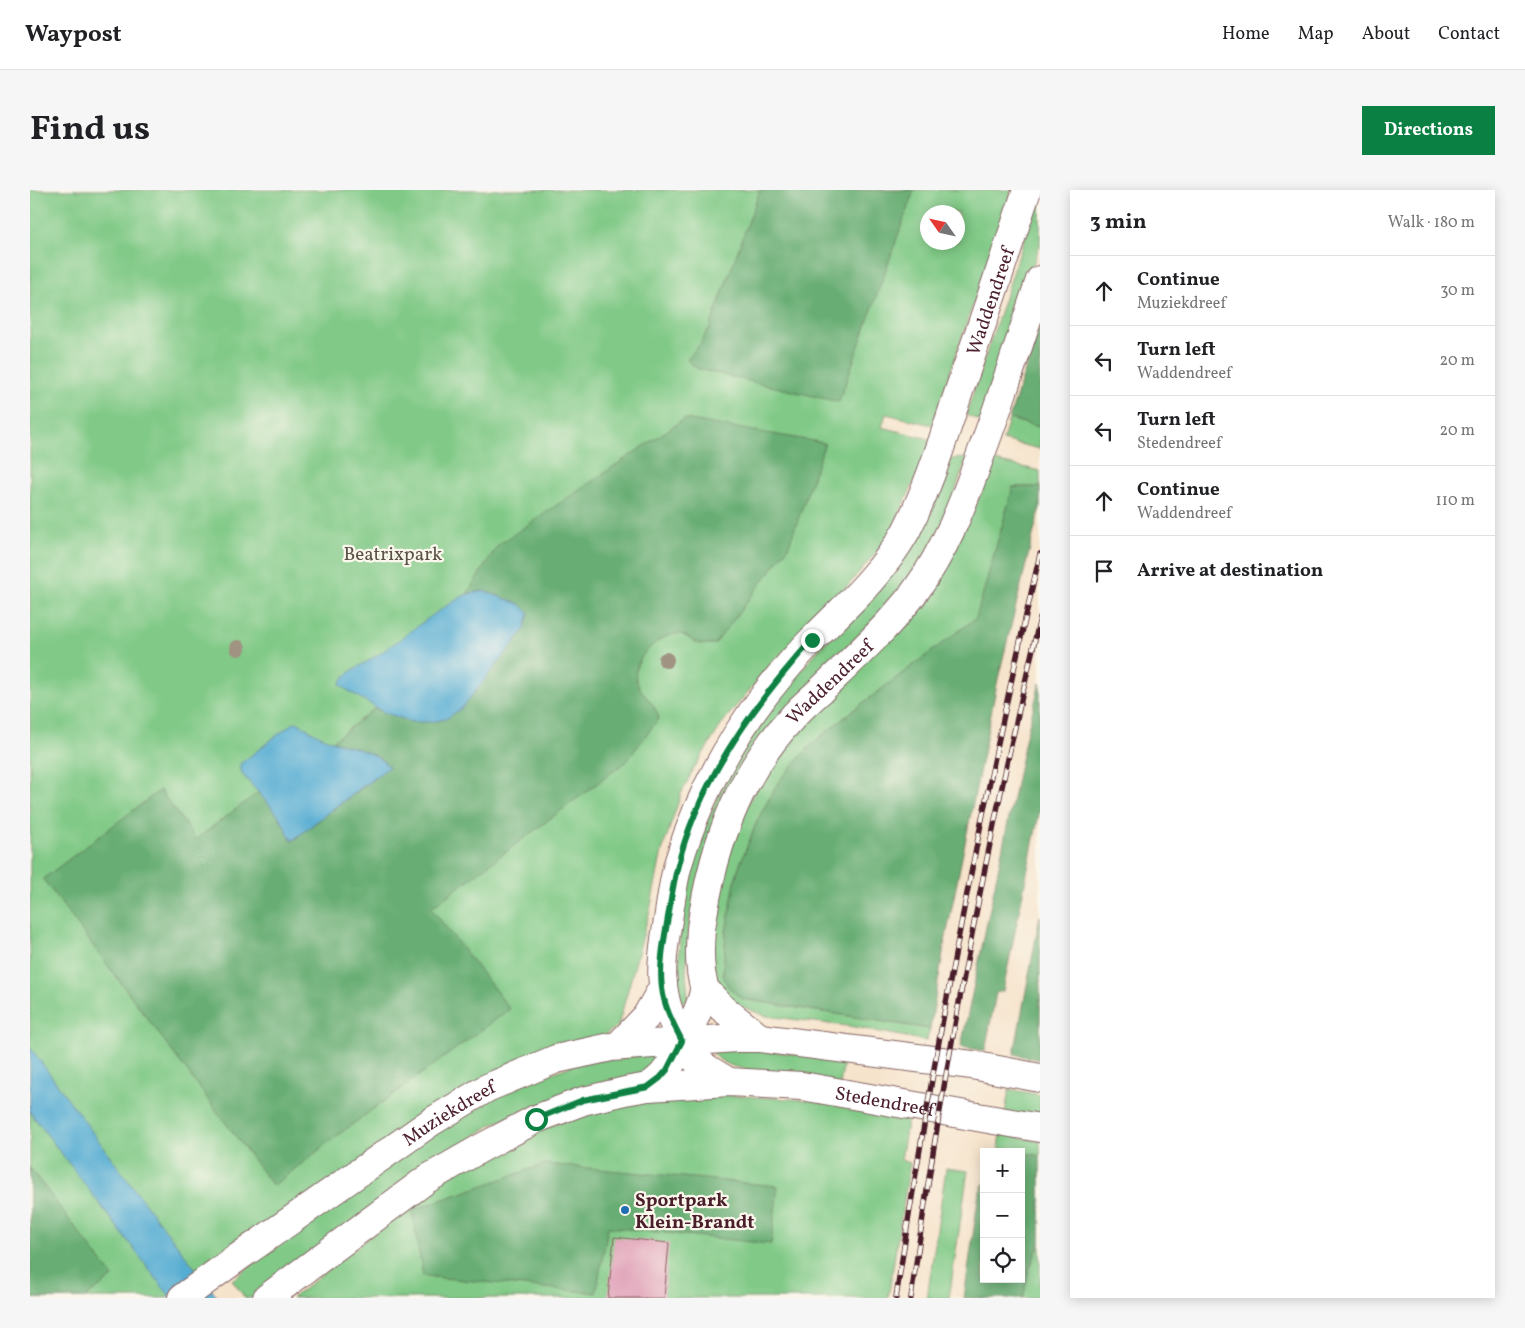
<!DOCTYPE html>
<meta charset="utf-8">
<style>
:root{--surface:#fff;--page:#f6f6f6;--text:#202124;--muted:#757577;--line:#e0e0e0;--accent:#0b8043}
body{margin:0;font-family:Vollkorn,serif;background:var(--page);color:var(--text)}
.controls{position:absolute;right:15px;bottom:15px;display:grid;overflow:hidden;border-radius:0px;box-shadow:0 2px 12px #0003}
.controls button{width:45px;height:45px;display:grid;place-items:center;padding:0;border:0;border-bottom:1px solid var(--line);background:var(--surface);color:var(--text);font:25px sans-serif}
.compass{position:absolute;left:890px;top:15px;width:45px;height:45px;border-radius:50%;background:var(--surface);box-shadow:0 2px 12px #0003;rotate:304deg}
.stop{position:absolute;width:15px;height:15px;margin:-11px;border:4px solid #0b8043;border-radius:50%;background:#fff}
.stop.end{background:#0b8043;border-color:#fff;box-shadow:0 1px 5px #0008}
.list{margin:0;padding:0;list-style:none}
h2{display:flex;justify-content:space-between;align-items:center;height:65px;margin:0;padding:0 20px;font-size:21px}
h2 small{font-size:16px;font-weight:400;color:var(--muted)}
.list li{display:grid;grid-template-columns:32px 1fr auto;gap:15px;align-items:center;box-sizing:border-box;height:70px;padding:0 20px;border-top:1px solid var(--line)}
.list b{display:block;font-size:19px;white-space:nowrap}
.list p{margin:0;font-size:16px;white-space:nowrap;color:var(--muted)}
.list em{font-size:16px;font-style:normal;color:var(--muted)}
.icon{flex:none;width:28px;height:28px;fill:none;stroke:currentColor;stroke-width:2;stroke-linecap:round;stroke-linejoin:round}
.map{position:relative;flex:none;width:1010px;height:1108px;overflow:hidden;border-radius:0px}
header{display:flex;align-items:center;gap:30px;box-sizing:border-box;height:70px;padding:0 25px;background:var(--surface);border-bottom:1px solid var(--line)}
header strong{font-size:24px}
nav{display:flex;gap:28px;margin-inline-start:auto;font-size:18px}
.intro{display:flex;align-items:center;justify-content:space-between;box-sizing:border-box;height:120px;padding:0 30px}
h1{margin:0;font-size:35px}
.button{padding:12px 22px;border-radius:0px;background:var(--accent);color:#fff;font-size:18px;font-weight:700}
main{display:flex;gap:30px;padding:0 30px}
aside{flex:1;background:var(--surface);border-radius:0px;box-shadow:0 2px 12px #0003}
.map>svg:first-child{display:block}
.green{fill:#80c986;stroke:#657458;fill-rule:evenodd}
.forest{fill:#68ad73;stroke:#59664f}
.water{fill:#56add3;stroke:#50667f}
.building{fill:#e0a1b8}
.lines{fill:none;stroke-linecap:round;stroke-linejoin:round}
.secondary-casing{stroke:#866463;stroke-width:30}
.secondary{stroke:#fff;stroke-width:28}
.rail-casing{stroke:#4a1f2b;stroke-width:5.5}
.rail{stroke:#fbf7ec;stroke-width:4;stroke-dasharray:11;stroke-linecap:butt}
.tree{fill:#a09382}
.route{stroke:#0b8043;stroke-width:6}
.poi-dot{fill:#1f6fb2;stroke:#fbf7ec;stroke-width:2}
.labels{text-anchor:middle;stroke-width:4.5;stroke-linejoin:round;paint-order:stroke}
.street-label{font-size:19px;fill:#4a1f2b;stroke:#fbf7ec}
.park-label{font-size:19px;fill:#5a5246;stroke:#fbf7ec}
.poi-label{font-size:19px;font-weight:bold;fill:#4a1f2b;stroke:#fbf7ec;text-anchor:start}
</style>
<header>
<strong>Waypost</strong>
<nav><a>Home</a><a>Map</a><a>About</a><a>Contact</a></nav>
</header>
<div class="intro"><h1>Find us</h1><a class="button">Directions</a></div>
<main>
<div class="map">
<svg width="1010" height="1108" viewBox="0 0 1010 1108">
<rect width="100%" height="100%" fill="#fbf7ec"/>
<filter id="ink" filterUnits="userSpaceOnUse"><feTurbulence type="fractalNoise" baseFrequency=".02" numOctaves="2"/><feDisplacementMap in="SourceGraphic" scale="10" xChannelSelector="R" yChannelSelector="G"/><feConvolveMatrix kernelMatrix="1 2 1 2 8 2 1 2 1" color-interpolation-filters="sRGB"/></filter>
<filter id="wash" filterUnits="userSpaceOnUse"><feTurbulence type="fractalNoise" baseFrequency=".0096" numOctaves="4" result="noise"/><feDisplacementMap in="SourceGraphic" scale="20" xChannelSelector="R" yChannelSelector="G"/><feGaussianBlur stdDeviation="1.12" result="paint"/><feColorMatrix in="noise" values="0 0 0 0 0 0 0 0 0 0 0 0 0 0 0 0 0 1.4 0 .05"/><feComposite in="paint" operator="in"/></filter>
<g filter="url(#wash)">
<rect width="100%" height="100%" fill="#f6e3cb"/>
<!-- green -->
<path class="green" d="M0,0H982L902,235L856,224L852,237L903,250L858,349L800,416L740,475L694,531L664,578L651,604L632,661L620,720L588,836L567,850L445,898L138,1108H0ZM898,22H928V52H898Z
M1010,2V54L952,232L936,225Z
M979,229L1010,237V259L973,250Z
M937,268L910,343L869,404L770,505L660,728L656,782L658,809L650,813L649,803C649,770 648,737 655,705C674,610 722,538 784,465C819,424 870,384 895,336C905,315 912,291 920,269Z
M965,271L1010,281V297H983L947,428L825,519L783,553L749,591L728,629L707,682L696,742L693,785L712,809L900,839L896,851L825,837L736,826L708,815L695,801L685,785L682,763L681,737L708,630L757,550L921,365L961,284Z
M681,854L814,870L810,895L739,885L702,876L690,870L679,859Z
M636,862L615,884L504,916L461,935L419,963L222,1108H215L202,1090L406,937L454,908L549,873Z
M979,899L1010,905V930L975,924Z
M695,905L792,911L878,927L871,970L880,973L858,1108H262L415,988L481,949L560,923L640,906Z
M971,944L1010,951V966L969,958Z
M916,978L938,981L919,1108H897Z
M1010,1053V1108H993L999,1079Z"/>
<!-- forest -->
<path class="forest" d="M730,0H884L809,212L668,179L657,170L670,154L680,137Z
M1010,135V237L979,229Z
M654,229L795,253L758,358L685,454C681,454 674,455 670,454C661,452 655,442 645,444C625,447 597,474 608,495C615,508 624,512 629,528L596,572L589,577L401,718L480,819L308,945L243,996L13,689L130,600L166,649L229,602L249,626L262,651L266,649L269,645L345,588L354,571L341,564L303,551L345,518L353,522L490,414L454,401L437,404L468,355Z
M983,297H1010V317L968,489L914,757L900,839L712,809L698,797L693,785L696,742L707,682L728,629L749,591L783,553L825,519L946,428Z
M1010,493V619L973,801L966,803L955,861L931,857L996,546Z
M1010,726V870L984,864Z
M991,962L1010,966V1053L999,1079L993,1108H934L949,1003L954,993V1089H991Z
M515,974L748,996L741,1054L578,1037L566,1103L393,1086L382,1020Z
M0,978L83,1087L55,1108H0Z"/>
<!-- water -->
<path class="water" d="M454,401L490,414L499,423L495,439L432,518L416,529L401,532H381L353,522L314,498L310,494C314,483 330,476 340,470C372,450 401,423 435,405C441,403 448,402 454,401Z
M267,532C276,538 285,544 295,548C315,557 344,559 359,577L300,621L262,651L249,626L212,584L210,574L259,536Z
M0,857L110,1007L188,1108H141L0,922Z"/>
<g id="blocks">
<!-- building -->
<path class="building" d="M584,1047L639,1053L634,1108H578Z"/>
</g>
</g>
<g filter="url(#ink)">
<use href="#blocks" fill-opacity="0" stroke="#866463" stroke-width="1"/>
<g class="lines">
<!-- secondary casing -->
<g class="secondary-casing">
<g id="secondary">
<path d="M674,798L691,817L730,848"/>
<path d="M588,856L616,827L632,799"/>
<path id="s1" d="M699,892C688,885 675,879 665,869C657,860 652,849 646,839C627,800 631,771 638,730C641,711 643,692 648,674C666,613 697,554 736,503C751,484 766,466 783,449C817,415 852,384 876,341C899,297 914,246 930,198C953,132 975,66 997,0"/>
<path id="s2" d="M618,897C624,893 630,889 635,882C646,868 673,816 674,799C674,793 671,786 671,780C669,766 670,753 671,739C677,695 687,654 705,614C719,583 738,554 761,529C770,518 781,509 791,500C823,469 857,438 884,403C916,360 934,311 952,261C973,205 991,147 1010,90"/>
<path id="s3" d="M152,1108L207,1068L401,932L457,898L526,869L581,857L706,848H730L942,875L1010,888"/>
<path id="s4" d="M237,1108L397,989L453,957L506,929L553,911L595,901L618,897L699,892L772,896L1010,938"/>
</g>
</g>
<!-- secondary -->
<use href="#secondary" class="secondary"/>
<!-- rail casing -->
<g class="rail-casing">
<path id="rail" d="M866,1108C904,858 953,610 1010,364
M881,1108C913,880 957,652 1010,428"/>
</g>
<!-- rail -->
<use href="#rail" class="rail"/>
</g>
<!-- trees -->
<g class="tree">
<circle cx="208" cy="458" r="8"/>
<circle cx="636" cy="470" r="8"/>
</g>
</g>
<g class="lines" filter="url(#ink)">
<!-- route -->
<path class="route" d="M506,929L553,910L618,897L630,888L637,880L652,851C644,835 634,817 632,798C629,775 634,750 638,727C641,711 643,694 647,679C667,594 725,513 782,450"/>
</g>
<!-- markers -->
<circle class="poi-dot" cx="595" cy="1020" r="5"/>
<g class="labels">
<!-- street labels -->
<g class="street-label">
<text dy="7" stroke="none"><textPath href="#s1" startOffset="898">Waddendreef</textPath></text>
<text dy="7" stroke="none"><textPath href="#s2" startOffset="461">Waddendreef</textPath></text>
<text dy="7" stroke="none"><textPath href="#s4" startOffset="679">Stedendreef</textPath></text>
<text dy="7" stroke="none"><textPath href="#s3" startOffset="325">Muziekdreef</textPath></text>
</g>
<!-- park labels -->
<g class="park-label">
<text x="363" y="370">Beatrixpark</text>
</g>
<!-- poi labels -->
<g class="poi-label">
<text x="605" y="1016">Sportpark<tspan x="605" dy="22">Klein-Brandt</tspan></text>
</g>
</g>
</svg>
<div class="controls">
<button>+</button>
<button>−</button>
<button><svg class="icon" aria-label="locate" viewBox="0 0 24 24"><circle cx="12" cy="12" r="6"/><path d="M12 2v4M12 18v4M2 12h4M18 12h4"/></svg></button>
</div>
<svg class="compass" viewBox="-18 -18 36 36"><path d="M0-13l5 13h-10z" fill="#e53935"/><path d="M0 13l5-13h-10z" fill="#757577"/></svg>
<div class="stop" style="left:506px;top:929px"></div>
<div class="stop end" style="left:782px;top:450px"></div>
</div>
<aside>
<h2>3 min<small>Walk · 180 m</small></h2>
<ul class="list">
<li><svg class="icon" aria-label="ahead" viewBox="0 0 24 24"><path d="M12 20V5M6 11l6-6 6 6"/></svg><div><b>Continue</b><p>Muziekdreef</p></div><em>30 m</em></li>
<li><svg class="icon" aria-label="left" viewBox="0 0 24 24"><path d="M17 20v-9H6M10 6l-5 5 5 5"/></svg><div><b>Turn left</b><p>Waddendreef</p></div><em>20 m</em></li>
<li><svg class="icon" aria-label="left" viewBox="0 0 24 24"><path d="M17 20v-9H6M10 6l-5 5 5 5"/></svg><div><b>Turn left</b><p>Stedendreef</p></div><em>20 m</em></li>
<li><svg class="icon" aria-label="ahead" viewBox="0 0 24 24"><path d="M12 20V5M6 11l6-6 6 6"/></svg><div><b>Continue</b><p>Waddendreef</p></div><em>110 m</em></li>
<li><svg class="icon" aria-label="arrive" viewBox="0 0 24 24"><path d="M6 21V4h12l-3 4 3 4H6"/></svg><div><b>Arrive at destination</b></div></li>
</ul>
</aside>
</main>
